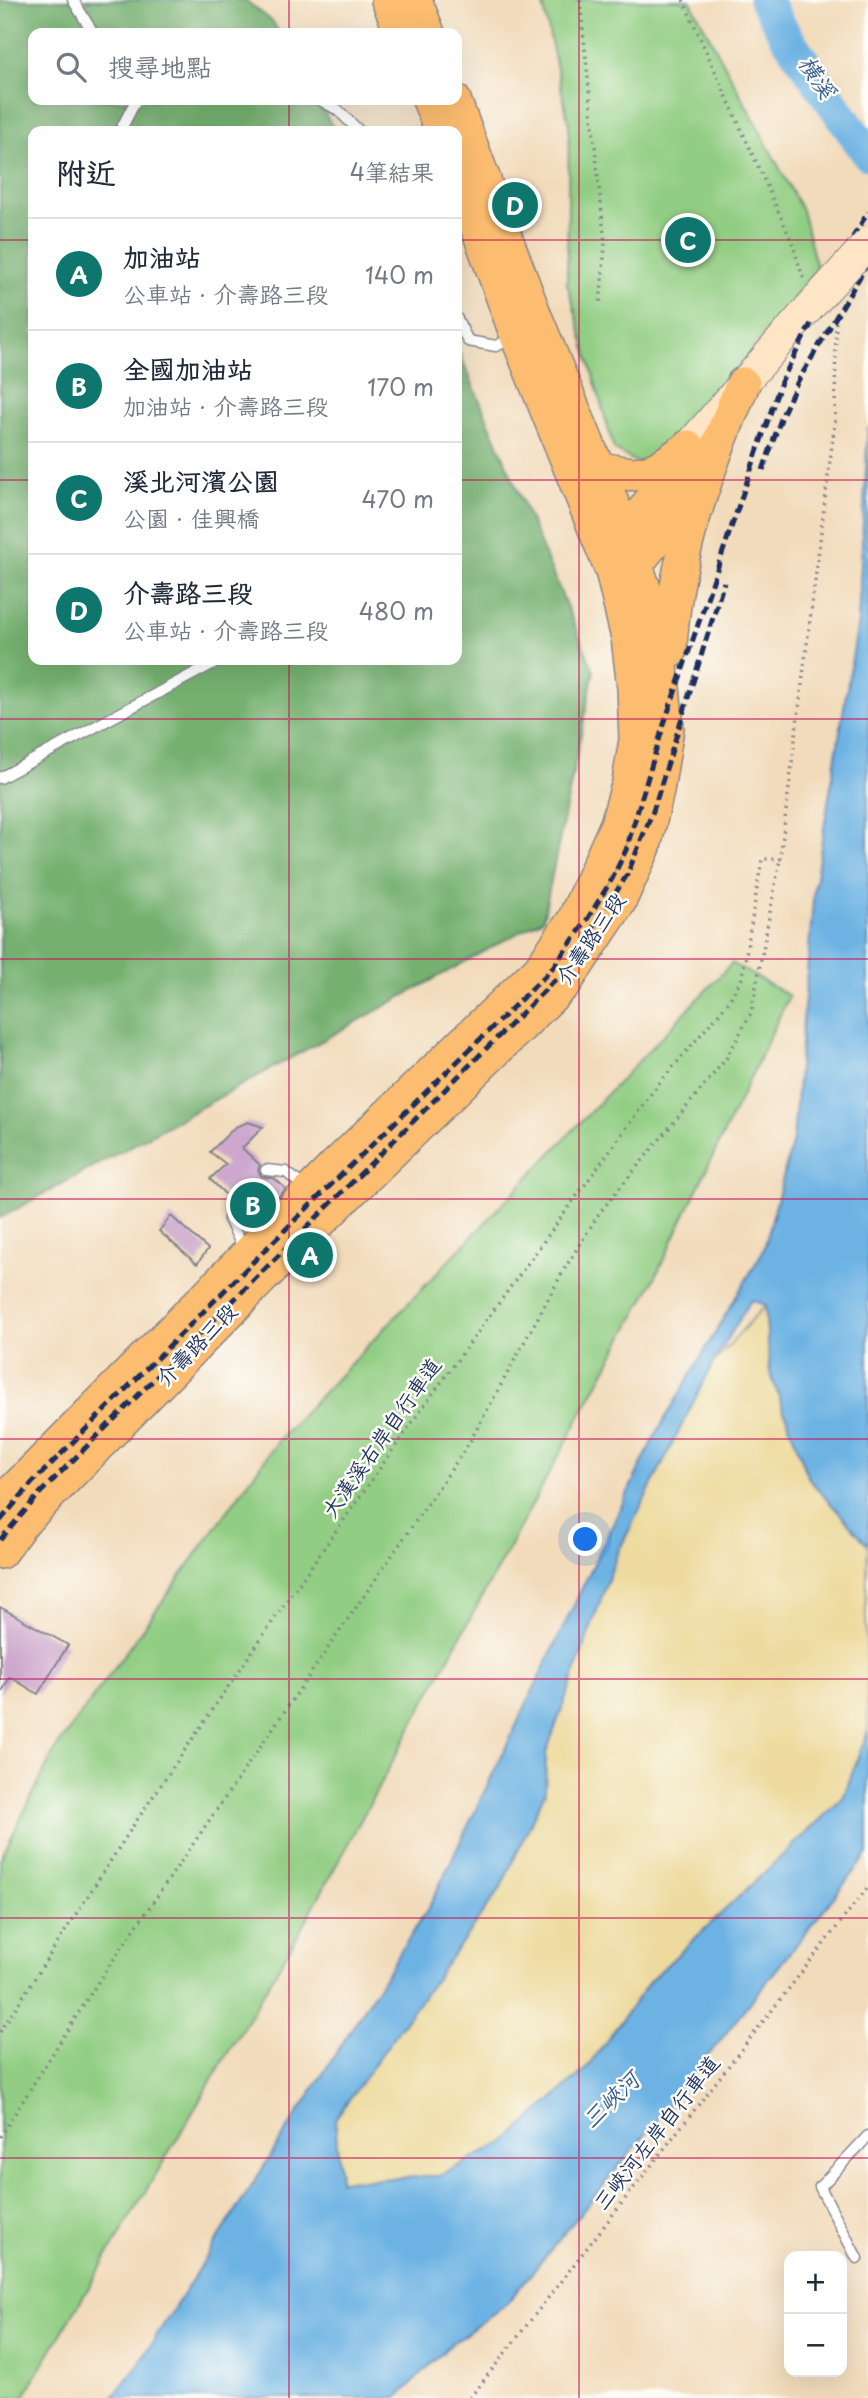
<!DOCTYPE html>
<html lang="zh-TW">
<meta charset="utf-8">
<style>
:root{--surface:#fff;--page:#f6f6f7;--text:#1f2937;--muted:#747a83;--line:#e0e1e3;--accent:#0f766e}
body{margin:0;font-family:"Playpen Sans","LXGW WenKai TC",sans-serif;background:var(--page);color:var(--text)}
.controls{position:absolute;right:21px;bottom:21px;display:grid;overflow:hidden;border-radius:14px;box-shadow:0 7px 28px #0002}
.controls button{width:63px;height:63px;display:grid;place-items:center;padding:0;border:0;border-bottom:2px solid var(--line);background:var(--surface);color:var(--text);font:35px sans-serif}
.you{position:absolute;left:586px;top:1540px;width:24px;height:24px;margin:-18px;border:5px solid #fff;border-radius:50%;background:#1a73e8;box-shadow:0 0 0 10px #1a73e833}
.badge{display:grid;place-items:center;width:46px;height:46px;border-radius:50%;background:var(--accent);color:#fff;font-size:23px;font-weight:700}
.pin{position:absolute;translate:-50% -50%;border:4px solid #fff;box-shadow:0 2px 7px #0006}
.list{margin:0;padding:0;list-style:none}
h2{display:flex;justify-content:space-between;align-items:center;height:91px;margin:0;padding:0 28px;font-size:30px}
h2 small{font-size:23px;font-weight:400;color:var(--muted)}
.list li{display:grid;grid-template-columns:46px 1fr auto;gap:21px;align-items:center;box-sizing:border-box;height:112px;padding:0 28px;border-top:2px solid var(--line)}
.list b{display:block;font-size:26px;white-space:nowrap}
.list p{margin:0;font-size:23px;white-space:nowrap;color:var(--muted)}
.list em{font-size:23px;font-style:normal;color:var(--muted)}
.icon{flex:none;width:38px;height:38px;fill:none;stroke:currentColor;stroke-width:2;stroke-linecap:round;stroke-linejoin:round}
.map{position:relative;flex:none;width:868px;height:2398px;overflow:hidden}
.search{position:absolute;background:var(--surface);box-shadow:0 7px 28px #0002;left:28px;top:28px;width:434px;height:77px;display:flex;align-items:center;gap:18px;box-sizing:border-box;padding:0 24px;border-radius:14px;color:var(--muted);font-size:26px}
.panel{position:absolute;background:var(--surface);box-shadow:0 7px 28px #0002;left:28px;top:126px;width:434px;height:539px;border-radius:14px}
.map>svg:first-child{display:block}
.green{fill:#91cd82;stroke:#567e70;stroke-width:2}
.forest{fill:#74b070;stroke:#487067;stroke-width:2}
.sand{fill:#eeda9e;stroke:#84847e;stroke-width:2}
.water{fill:#6cb2e3;stroke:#4470a0;stroke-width:2}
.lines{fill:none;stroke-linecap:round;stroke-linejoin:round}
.river{stroke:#6cb2e3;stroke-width:33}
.building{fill:#cda7cd}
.lane-casing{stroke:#86858c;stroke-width:13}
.secondary-casing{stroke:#86858c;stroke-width:32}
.primary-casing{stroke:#86858c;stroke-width:36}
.path{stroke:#86858c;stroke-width:3.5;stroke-dasharray:2 5;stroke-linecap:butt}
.lane{stroke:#fff;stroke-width:10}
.secondary{stroke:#fee5c5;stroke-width:30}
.primary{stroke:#fcbd6f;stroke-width:33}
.rail{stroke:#1b2f5e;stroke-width:5;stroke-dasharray:10 5;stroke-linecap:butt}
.secondary-bridge-casing{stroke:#86858c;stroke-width:32;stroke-linecap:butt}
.secondary-bridge{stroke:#fee5c5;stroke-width:30}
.grid{fill:none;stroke:#c2185b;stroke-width:2;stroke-opacity:0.55}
.labels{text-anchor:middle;stroke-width:5;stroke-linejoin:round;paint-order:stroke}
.street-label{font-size:21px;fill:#1b2f5e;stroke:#fdfcf7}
.water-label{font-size:23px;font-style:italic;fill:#375d8d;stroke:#fdfcf7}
</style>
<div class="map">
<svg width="868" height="2398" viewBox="0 0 868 2398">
<rect width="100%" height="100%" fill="#fdfcf7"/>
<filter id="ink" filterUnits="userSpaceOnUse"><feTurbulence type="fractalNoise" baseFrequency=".0143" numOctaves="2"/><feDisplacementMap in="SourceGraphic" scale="14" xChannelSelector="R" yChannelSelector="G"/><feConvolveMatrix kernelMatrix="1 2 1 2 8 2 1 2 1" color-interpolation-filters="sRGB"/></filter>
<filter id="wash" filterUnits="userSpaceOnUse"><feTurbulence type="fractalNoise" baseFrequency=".00686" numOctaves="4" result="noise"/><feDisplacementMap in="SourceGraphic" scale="28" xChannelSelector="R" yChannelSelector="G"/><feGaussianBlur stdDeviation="1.57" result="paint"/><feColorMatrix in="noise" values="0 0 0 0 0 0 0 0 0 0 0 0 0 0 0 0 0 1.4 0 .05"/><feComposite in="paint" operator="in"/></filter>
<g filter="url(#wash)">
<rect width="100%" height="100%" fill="#f2dbbb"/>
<!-- green -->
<path class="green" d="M542,0H690L802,210L817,269L672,450L641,465L614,449L567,283L569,124Z
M732,963L789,996L652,1284L302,1928L23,2398H0V1860L55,1750L281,1437Z"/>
<!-- forest -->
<path class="forest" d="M0,0H245L273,22L279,33H33V100H317L335,131H33V660H457V347L594,671L543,919L0,1218Z"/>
<!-- sand -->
<path class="sand" d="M765,1305L770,1372L809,1479L868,1545L866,1610L868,1731L843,1798L650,1981L586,2069L505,2142L439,2176L340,2181L335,2119L500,1889L545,1792L546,1753L617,1554L713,1363Z"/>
<!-- water -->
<path class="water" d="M868,427V1545L809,1479L770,1372L765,1305L751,1300L713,1363L617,1554L546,1753L545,1792L500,1889L335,2119L340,2181L439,2176L505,2142L586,2069L650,1981L843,1798L868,1731V1854L653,2125L507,2303L447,2348L397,2398H112L138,2365L430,1905L656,1434L764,1249L793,1140L814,889L858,622Z"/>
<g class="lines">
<!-- river -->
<path class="river" d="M765,0L786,36L868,154"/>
</g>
<g id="blocks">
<!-- building -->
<path class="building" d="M248,1122L263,1127L242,1148L260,1165L258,1170L261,1176L275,1179L286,1189L254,1220L240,1207L239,1196L234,1193L227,1196L210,1179L226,1164L210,1152L235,1127Z
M171,1216L208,1249L197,1264L159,1231Z
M0,1607L68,1645L38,1694L10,1677L0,1695Z"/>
</g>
</g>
<g filter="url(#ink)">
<use href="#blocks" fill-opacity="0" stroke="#86858c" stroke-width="2"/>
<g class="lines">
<!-- lane casing -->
<g class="lane-casing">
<path id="lane" d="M73,0L93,33
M320,100L338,110L359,131
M120,131L136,100
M457,319L468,341L496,346L515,337
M0,778L219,660
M266,1170L286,1172L308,1190
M233,1201L229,1219L244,1250
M857,2258L820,2187L868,2136"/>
</g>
<!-- secondary casing -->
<g class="secondary-casing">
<path id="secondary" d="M688,447L809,308"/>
</g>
<!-- primary casing -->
<g class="primary-casing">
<path id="primary" d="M388,0L402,33
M415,0L428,33
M429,100L442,131
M597,468C636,476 647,479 680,453
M620,554L636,522L688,447
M636,564L671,522L692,487
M670,652C673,559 707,469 743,384
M0,1504L334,1167L539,970L574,920L617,824L629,782L636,740L634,688L628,638L612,571L517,336L457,171
M0,1552L20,1525L264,1276L565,983L619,902L644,847L657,791L667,728L660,657L650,606L627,539L535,316L454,100"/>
</g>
<!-- path -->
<path class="path" d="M580,0L605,244L600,305
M683,0L792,242L804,281
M0,2032L135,1823L286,1602L416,1417L656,1087L727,1004L742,978L762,859H780L835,421L836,318
M0,2137L98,1982L468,1445L565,1268L600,1212L726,1059L751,1013L780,859
M470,2398L868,1887"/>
<!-- lane -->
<use href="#lane" class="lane"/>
<!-- secondary -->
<use href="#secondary" class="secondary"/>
<!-- primary -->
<use href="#primary" class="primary"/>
<!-- rail -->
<path class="rail" d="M763,470L783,413L798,381L868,263
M590,933L627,875L653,811L724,582
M0,1521L32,1483L295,1220L550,971L583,926L612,879L626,850L663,727L781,382L824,298L847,247L868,212
M0,1540L41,1492L557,978"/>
<!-- secondary-bridge casing -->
<g class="secondary-bridge-casing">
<path id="secondary-bridge" d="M809,308L868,243"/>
</g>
<!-- secondary-bridge -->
<use href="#secondary-bridge" class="secondary-bridge"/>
</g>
</g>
<!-- grid -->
<path class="grid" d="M289,0V33M579,0V2398M289,100V131M0,240H33M457,240H868M0,480H33M457,480H868M289,660V2398M0,719H868M0,959H868M0,1199H868M0,1439H868M0,1679H868M0,1918H868M0,2158H868"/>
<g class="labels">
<!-- street labels -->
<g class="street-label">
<text transform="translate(591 939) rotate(-56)" y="7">介壽路三段</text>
<text transform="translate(197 1345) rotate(-46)" y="7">介壽路三段</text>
<text transform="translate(382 1438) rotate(-55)" y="7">大漢溪右岸自行車道</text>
<text transform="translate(657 2133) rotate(-52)" y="7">三峽河左岸自行車道</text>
</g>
<!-- water labels -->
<g class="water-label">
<text transform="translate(817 77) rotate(56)" y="8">橫溪</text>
<text transform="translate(611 2100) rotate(-44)" y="8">三峽河</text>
</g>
</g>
</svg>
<div class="controls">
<button>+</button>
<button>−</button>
</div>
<div class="you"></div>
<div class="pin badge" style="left:310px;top:1255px">A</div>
<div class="pin badge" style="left:253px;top:1205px">B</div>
<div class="pin badge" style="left:688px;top:240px">C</div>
<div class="pin badge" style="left:515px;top:205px">D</div>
<div class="search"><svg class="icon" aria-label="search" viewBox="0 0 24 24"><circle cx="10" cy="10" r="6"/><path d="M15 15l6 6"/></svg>搜尋地點</div>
<section class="panel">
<h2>附近<small>4筆結果</small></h2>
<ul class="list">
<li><span class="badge">A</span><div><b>加油站</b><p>公車站 · 介壽路三段</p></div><em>140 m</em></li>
<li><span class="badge">B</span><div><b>全國加油站</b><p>加油站 · 介壽路三段</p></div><em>170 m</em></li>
<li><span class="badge">C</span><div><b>溪北河濱公園</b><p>公園 · 佳興橋</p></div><em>470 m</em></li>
<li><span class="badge">D</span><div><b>介壽路三段</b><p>公車站 · 介壽路三段</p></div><em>480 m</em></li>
</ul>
</section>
</div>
